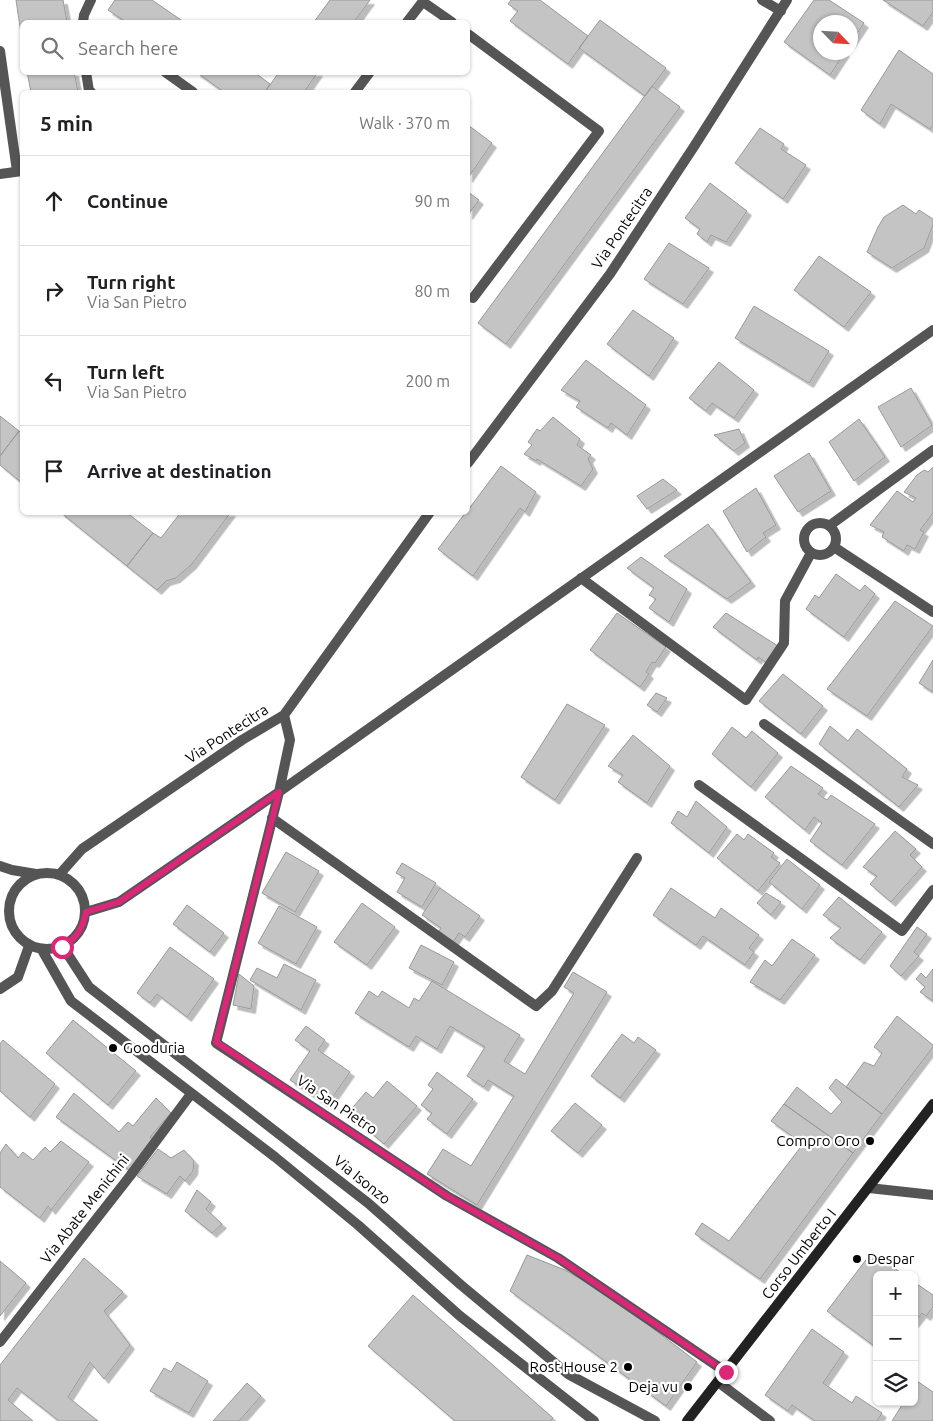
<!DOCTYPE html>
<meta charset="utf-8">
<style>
:root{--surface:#fff;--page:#f6f6f6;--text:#202124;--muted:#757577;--line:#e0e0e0}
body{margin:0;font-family:Ubuntu,sans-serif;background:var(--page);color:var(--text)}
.controls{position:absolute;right:15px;bottom:15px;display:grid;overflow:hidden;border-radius:8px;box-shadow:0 1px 4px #0004}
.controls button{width:45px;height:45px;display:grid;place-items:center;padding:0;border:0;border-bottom:1px solid var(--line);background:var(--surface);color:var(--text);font:25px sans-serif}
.compass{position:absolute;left:813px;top:15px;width:45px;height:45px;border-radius:50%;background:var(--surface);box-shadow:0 1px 4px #0004;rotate:115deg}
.stop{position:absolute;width:15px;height:15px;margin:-11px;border:4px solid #db2777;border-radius:50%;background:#fff}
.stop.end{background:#db2777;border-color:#fff;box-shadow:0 1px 5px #0008}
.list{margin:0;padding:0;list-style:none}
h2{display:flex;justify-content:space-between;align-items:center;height:65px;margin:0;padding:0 20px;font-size:21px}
h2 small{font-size:16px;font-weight:400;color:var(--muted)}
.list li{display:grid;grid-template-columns:32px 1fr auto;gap:15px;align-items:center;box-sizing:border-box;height:90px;padding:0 20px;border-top:1px solid var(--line)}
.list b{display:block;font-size:19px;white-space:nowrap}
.list p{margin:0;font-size:16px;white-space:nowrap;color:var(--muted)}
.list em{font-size:16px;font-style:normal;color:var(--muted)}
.icon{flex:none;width:28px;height:28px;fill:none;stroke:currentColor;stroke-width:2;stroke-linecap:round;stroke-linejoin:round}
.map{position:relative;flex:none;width:933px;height:1421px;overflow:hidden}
.search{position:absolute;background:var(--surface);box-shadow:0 1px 4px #0004;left:20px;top:20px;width:450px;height:55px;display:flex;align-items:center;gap:12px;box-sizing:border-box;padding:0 18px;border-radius:8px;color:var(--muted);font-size:19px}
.panel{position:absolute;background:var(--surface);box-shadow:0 1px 4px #0004;left:20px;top:90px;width:450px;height:425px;border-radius:8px}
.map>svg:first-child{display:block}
.building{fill:#c4c4c4;stroke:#999;filter:url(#shadow)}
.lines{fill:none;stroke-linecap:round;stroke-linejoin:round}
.lane{stroke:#555;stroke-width:10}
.street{stroke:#555;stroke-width:10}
.secondary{stroke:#222;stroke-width:10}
.route{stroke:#db2777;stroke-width:6}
.poi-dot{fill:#000;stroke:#fff;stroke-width:2}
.labels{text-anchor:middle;stroke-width:4.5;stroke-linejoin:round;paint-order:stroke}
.street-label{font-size:15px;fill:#000;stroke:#fff}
.poi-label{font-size:15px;fill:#000;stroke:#fff;text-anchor:end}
</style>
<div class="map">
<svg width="933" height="1421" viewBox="0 0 933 1421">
<defs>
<filter id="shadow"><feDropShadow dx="4.5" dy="4.5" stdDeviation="0" flood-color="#0004"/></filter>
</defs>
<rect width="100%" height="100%" fill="#fff"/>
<!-- building -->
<path class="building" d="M16,0H63L67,22H22V40Z
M115,0H152L184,22H126L108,10Z
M330,0H370L354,22H314Z
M511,0H540L588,36L568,64L510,21L518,11L508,4Z
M814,0H829L864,23L850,44V22H820V52H845L830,75L784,42Z
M883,0H933V12L923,26Z
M600,20L666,68L645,96L579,48Z
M899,50L933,74V125L930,129L891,104L880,124L861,110Z
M27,72H74L78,92H31Z
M196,72H254L270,84L265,92H224Z
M279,72H318L304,92H265Z
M652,86L680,107L506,344L478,323Z
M468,125L492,143L468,178Z
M760,128L784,144L781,149L806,165L783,199L735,163Z
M710,183L747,211L726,242L711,235L707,242L697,234L700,229L685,218Z
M468,192L479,200L468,215Z
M903,205L916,214L919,210L933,219V225L924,248L892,268L867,252L878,227L884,217Z
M669,243L709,268L683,304L644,279Z
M819,256L871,292L844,327L794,290Z
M754,306L829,351L809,383L735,338Z
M633,310L674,338L649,376L607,344Z
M586,360L646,405L627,435L611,423L608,428L576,407L580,401L561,390Z
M719,362L754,390L734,418L712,403L706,411L689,398Z
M911,388L932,425L901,447L878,407Z
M0,416L19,431L0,456Z
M553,417L580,439L577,445L591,455L588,459L593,469L581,486L537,459L536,461L524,454L532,445L528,442L537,429L540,431Z
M859,419L885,457L854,481L829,442Z
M739,429L745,443L734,451L714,435Z
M19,431L22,433V483L0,465V456Z
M809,453L831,491L798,512L774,476Z
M501,466L536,492L525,512L520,508L473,576L438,549L466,512H468V510Z
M933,467V513L920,530L924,532L915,549L907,545L904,551L882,537L884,532L870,525L897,491L913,502L916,498L904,492L917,475L924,470L928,472Z
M663,479L677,490L647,509L637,496Z
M756,488L776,525L763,533L766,537L747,552L723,511Z
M60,512H126L153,533L127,566Z
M181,512H231L192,564L176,578L166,581L157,590L127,566L153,533L161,538Z
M708,524L751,582L727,599L664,556Z
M641,557L687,589L669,622L649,608L656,599L649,595L654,588L627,568Z
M836,574L860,591L865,585L875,594L844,637L806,609L815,595L819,598Z
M895,601L933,626L867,716L827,689Z
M617,613L666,647L655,663L652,662L646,672L649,674L640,687L590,650Z
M726,613L778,646L767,663L758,657L757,660L713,627Z
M933,660V692L919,683Z
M783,674L823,706L801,734L759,701Z
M656,693L667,698L657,712L647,705Z
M567,704L605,725L555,800L521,777Z
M830,726L848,741L857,729L907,769L902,777L918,785L899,807L819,744Z
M732,727L746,738L752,731L778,753L751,787L712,754Z
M633,735L670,766L647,803L618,782L623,775L608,766Z
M791,766L823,788L818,794L827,800L831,795L875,824L842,865L810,841L822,823L814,817L805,830L765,797Z
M696,801L727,827L709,853L671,823L678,811L687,817Z
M895,831L916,849L910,855L922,867L891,902L870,884L877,876L863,867Z
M737,834L744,840L748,834L774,853L771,857L780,863L758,891L717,858Z
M286,852L319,871L295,912L262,893Z
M787,859L820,885L802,909L769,882Z
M402,863L436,883L422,907L397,892L405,878L396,873Z
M440,888L480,916L465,937L459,933L452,944L437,934L441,928L422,915Z
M671,888L715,918L721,908L759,935L749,948L754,952L745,965L703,936L696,945L653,915Z
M766,893L781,902L771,915L757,903Z
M839,897L882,932L860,960L830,938L841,928L823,915Z
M362,903L395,927L367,965L334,942Z
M187,905L224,933L210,952L173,924Z
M279,906L317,927L296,964L258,943Z
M917,927L927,934L914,952L919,956L901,976L890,966Z
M792,939L815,955L780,1000L750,982L765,960L772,966Z
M421,945L454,962L442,985L409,968Z
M170,947L214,979L187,1017L157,994L150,1003L137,993Z
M284,964L316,980L301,1010L250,980L257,968L277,978Z
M933,969V1001L920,992L925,987L916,979L921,973L926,978Z
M573,972L607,992L477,1205L427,1174L443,1149L471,1166L514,1096L488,1080L484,1087L467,1076L485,1047L450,1026L437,1049L416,1036L409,1047L355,1013L369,991L378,997L382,991L409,1008L414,998L419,1001L432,981L520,1035L504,1061L525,1074L574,993L564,987Z
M239,974L254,986L251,1009L233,1005Z
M897,1016L933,1045V1047L882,1114L846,1087L864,1062L874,1066L882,1053L874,1047Z
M73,1020L136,1071L108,1105L46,1053Z
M306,1026L325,1040L318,1050L350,1072L327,1105L290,1080L310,1051L295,1040Z
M622,1034L634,1043L638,1037L656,1050L620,1098L591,1076Z
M3,1040L55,1084L30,1117L0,1091V1044Z
M437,1072L473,1099L447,1134L427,1119L432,1113L421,1105L433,1089L428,1085Z
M836,1079L882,1114L853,1153L784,1104L797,1087L831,1114L842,1102L829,1088Z
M387,1081L417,1106L384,1144L348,1113L366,1092L373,1098Z
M74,1093L119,1132L128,1122L133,1126L156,1098L171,1113L150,1137L152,1139L129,1170L56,1117Z
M575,1103L602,1125L578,1153L551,1131Z
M784,1104L853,1153L760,1279L695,1234L702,1223L729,1241L803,1144L771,1121Z
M61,1141L89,1162L51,1210L48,1206L40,1218L0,1187V1153L6,1144L18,1158L23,1152L33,1160L45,1147L50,1152Z
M158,1149L171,1158L184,1150L194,1161L193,1171L185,1181L180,1176L167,1194L137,1176Z
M197,1190L211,1202L206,1209L222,1224L212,1233L185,1211Z
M872,1252L904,1275H877V1319L874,1322L877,1324V1348L827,1311Z
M527,1255L565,1270L591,1285L638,1317L697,1362L666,1406L510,1291Z
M84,1258L123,1292L104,1311L130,1345L104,1379L90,1362L68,1397L98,1421H59L17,1388L8,1400L33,1421H0V1365Z
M0,1261L26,1283L0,1316Z
M914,1282L933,1295V1307L926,1316L922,1313L914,1323Z
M413,1295L553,1418L550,1421H455L368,1346Z
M812,1329L844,1352L823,1383L852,1403L856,1396L882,1413L877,1421H815L792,1405L788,1411L765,1395Z
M177,1362L208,1381L189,1413L150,1391L164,1368L171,1372Z
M917,1381L933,1392V1421H892L904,1402H914V1385Z
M247,1383L261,1396L239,1421H213Z"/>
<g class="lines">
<!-- lane -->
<path class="lane" d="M423,2L452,22
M83,22L84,15L91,0
M468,34L599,131L473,298
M0,51L17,171
M86,72L89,91L91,92
M165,72L193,92"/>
<!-- street -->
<path class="street" d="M762,0L781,11
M407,22L424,0
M355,92L370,72
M0,174L22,171
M468,463L610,274L695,145L787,0
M804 539a16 16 0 1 1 32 0a16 16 0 1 1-32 0Z
M829,526L933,450
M834,547L933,612
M581,578L746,700L784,643L785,601L811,553
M284,715L290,740L279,792L216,1043L447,1196L558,1258L726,1372
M764,724L933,844
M699,785L902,931L933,890
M272,818L536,1006L552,991L637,858
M0,866L12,870L36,874
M9 911a38 38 0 1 1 76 0a38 38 0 1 1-76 0Z
M59,875L82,849L242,740L284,715L430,512
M86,912L119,902L279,792L933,330
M63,947L89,987L368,1203L461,1285L568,1374L655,1421
M42,950L71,1001L275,1157L358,1225L460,1316L594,1421
M0,989L18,977L29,946
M869,1188L933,1195
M0,1342L130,1176L191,1094
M718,1382L770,1421"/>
<!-- secondary -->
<path class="secondary" d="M687,1421L933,1104"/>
</g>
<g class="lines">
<!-- route -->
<path class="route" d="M62,947C77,938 83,928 86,912L119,902L279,792L216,1042L447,1196L558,1258L726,1372"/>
</g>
<!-- markers -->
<g class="poi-dot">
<circle cx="113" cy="1048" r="5"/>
<circle cx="870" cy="1141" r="5"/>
<circle cx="857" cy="1259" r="5"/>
<circle cx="628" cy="1367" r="5"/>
<circle cx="688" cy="1387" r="5"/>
</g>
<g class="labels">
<!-- street labels -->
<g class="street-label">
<text transform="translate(622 228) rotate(-56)" y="5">Via Pontecitra</text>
<text transform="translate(227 734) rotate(-33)" y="5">Via Pontecitra</text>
<text transform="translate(337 1105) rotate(34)" y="5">Via San Pietro</text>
<text transform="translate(362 1180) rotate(39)" y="5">Via Isonzo</text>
<text transform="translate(85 1209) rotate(-52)" y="5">Via Abate Menichini</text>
<text transform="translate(799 1254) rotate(-52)" y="5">Corso Umberto I</text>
</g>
<!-- poi labels -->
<g class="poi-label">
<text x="123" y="1053" text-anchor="start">Gooduria</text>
<text x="860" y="1146">Compro Oro</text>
<text x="867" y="1264" text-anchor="start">Despar</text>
<text x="618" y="1372">Rost House 2</text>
<text x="678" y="1392">Deja vu</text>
</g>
</g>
</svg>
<div class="controls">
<button>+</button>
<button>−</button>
<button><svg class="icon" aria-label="layers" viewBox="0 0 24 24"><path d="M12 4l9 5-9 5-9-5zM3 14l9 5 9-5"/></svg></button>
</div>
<svg class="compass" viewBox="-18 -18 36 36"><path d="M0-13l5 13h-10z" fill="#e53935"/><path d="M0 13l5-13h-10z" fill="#757577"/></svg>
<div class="stop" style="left:62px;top:947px"></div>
<div class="stop end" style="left:726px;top:1372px"></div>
<div class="search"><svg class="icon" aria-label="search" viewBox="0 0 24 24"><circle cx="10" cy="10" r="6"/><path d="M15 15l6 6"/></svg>Search here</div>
<section class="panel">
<h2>5 min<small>Walk · 370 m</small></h2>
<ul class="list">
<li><svg class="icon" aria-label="ahead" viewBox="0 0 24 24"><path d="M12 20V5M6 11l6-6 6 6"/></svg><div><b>Continue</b></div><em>90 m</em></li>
<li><svg class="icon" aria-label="right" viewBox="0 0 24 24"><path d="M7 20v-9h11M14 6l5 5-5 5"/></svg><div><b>Turn right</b><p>Via San Pietro</p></div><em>80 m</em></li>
<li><svg class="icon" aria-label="left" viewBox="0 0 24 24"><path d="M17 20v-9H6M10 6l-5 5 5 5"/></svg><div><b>Turn left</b><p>Via San Pietro</p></div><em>200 m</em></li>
<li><svg class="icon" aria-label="arrive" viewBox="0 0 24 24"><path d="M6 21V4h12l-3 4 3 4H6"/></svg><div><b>Arrive at destination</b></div></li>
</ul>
</section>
</div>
